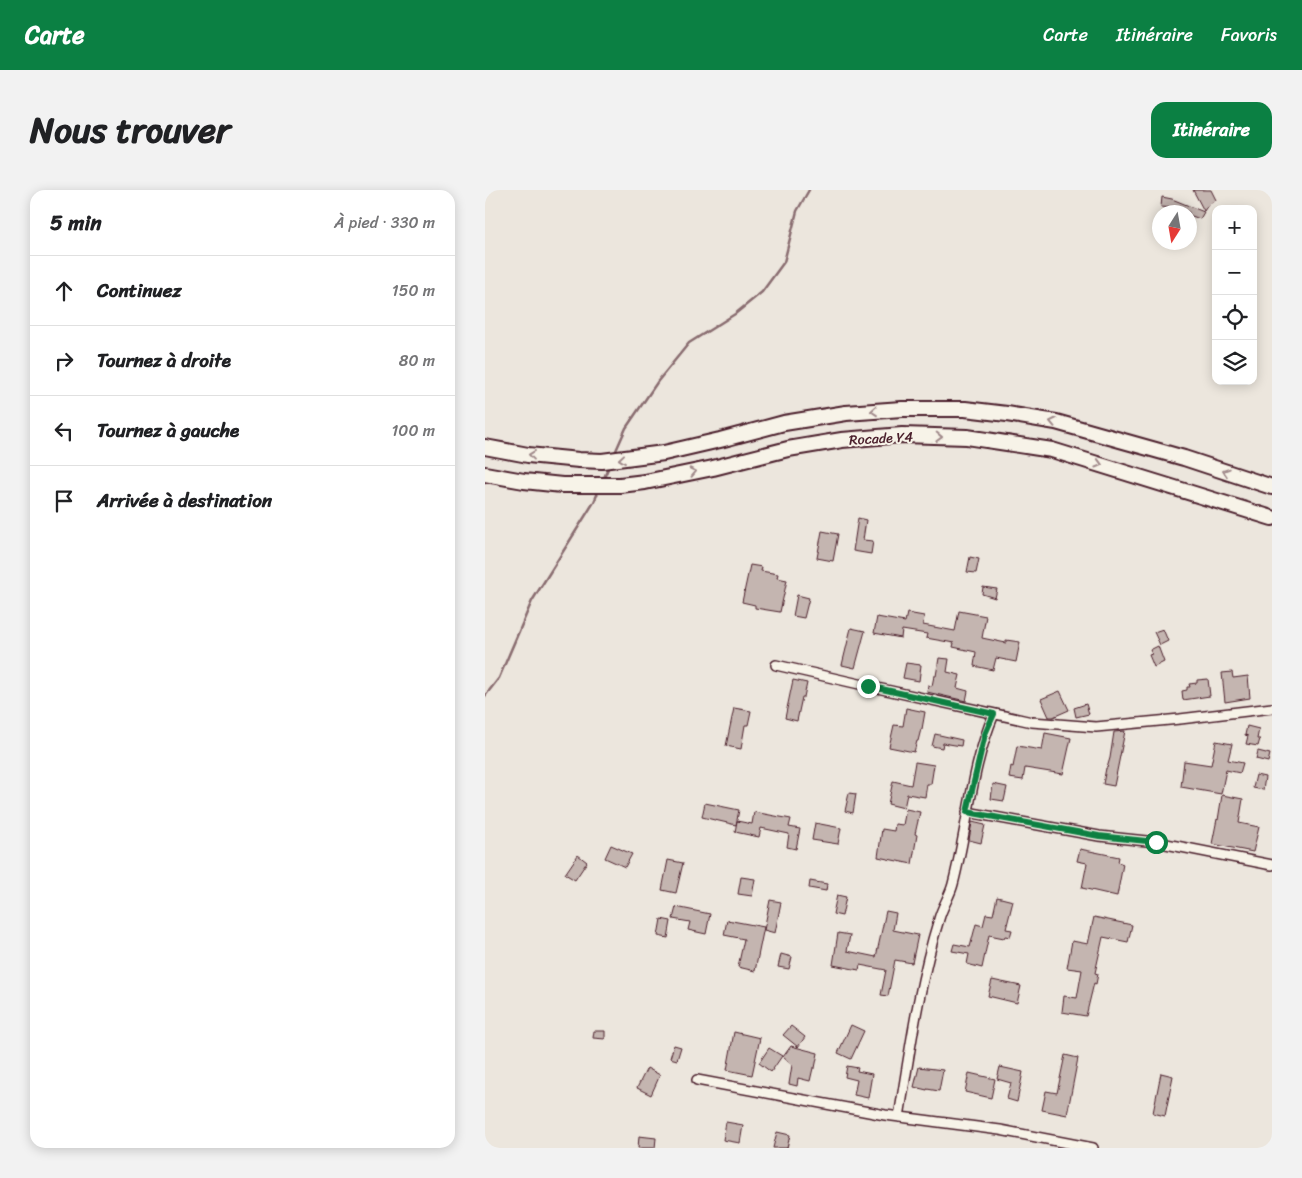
<!DOCTYPE html>
<html lang="fr">
<meta charset="utf-8">
<style>
:root{--surface:#fff;--page:#f2f2f2;--text:#202124;--muted:#757577;--line:#e0e0e0;--accent:#0b8043}
body{margin:0;font-family:Sriracha,sans-serif;background:var(--page);color:var(--text)}
.controls{position:absolute;right:15px;top:15px;display:grid;overflow:hidden;border-radius:10px;box-shadow:0 2px 12px #0003}
.controls button{width:45px;height:45px;display:grid;place-items:center;padding:0;border:0;border-bottom:1px solid var(--line);background:var(--surface);color:var(--text);font:25px sans-serif}
.compass{position:absolute;left:667px;top:15px;width:45px;height:45px;border-radius:50%;background:var(--surface);box-shadow:0 2px 12px #0003;rotate:191deg}
.stop{position:absolute;width:15px;height:15px;margin:-11px;border:4px solid #0b8043;border-radius:50%;background:#fff}
.stop.end{background:#0b8043;border-color:#fff;box-shadow:0 1px 5px #0008}
.list{margin:0;padding:0;list-style:none}
h2{display:flex;justify-content:space-between;align-items:center;height:65px;margin:0;padding:0 20px;font-size:21px}
h2 small{font-size:16px;font-weight:400;color:var(--muted)}
.list li{display:grid;grid-template-columns:32px 1fr auto;gap:15px;align-items:center;box-sizing:border-box;height:70px;padding:0 20px;border-top:1px solid var(--line)}
.list b{display:block;font-size:19px;white-space:nowrap}
.list em{font-size:16px;font-style:normal;color:var(--muted)}
.icon{flex:none;width:28px;height:28px;fill:none;stroke:currentColor;stroke-width:2;stroke-linecap:round;stroke-linejoin:round}
.map{position:relative;flex:none;width:787px;height:958px;overflow:hidden;border-radius:15px}
header{display:flex;align-items:center;gap:30px;box-sizing:border-box;height:70px;padding:0 25px;background:var(--accent);color:#fff}
header strong{font-size:24px}
nav{display:flex;gap:28px;margin-inline-start:auto;font-size:18px}
.intro{display:flex;align-items:center;justify-content:space-between;box-sizing:border-box;height:120px;padding:0 30px}
h1{margin:0;font-size:35px}
.button{padding:12px 22px;border-radius:15px;background:var(--accent);color:#fff;font-size:18px;font-weight:700}
main{display:flex;gap:30px;padding:0 30px}
aside{flex:1;background:var(--surface);border-radius:15px;box-shadow:0 2px 12px #0003}
.map>svg:first-child{display:block}
.lines{fill:none;stroke-linecap:round;stroke-linejoin:round}
.stream{stroke:#896c6f;stroke-width:2.5}
.building{fill:#c4b5b0;stroke:#4a1f2b}
.minor-casing{stroke:#4a1f2b;stroke-width:12}
.trunk-casing{stroke:#4a1f2b;stroke-width:18}
.minor{stroke:#f7f3e8;stroke-width:9}
.trunk{stroke:#f7f3e8;stroke-width:14}
.oneway{stroke:#a0898a}
.route{stroke:#0b8043;stroke-width:6}
.labels{text-anchor:middle;stroke-width:4;stroke-linejoin:round;paint-order:stroke}
.street-label{font-size:14px;fill:#4a1f2b;stroke:#f7f3e8}
</style>
<header>
<strong>Carte</strong>
<nav><a>Carte</a><a>Itinéraire</a><a>Favoris</a></nav>
</header>
<div class="intro"><h1>Nous trouver</h1><a class="button">Itinéraire</a></div>
<main>
<aside>
<h2>5 min<small>À pied · 330 m</small></h2>
<ul class="list">
<li><svg class="icon" aria-label="ahead" viewBox="0 0 24 24"><path d="M12 20V5M6 11l6-6 6 6"/></svg><div><b>Continuez</b></div><em>150 m</em></li>
<li><svg class="icon" aria-label="right" viewBox="0 0 24 24"><path d="M7 20v-9h11M14 6l5 5-5 5"/></svg><div><b>Tournez à droite</b></div><em>80 m</em></li>
<li><svg class="icon" aria-label="left" viewBox="0 0 24 24"><path d="M17 20v-9H6M10 6l-5 5 5 5"/></svg><div><b>Tournez à gauche</b></div><em>100 m</em></li>
<li><svg class="icon" aria-label="arrive" viewBox="0 0 24 24"><path d="M6 21V4h12l-3 4 3 4H6"/></svg><div><b>Arrivée à destination</b></div></li>
</ul>
</aside>
<div class="map">
<svg width="787" height="958" viewBox="0 0 787 958">
<rect width="100%" height="100%" fill="#ece6dd"/>
<filter id="ink" filterUnits="userSpaceOnUse"><feTurbulence type="fractalNoise" baseFrequency=".02" numOctaves="2"/><feDisplacementMap in="SourceGraphic" scale="10" xChannelSelector="R" yChannelSelector="G"/><feConvolveMatrix kernelMatrix="1 2 1 2 8 2 1 2 1" color-interpolation-filters="sRGB"/></filter>
<g filter="url(#ink)">
<g class="lines">
<!-- stream -->
<path class="stream" d="M129,265L141,238L173,191L204,153L250,124L277,102L299,72L312,21L324,0
M118,290L125,274
M0,506L14,488L47,411L109,312L114,300"/>
</g>
<!-- building -->
<path class="building" d="M708,0H726L731,10L723,15L719,21Z
M677,7L687,9L719,22L715,29L704,25V22H699L687,18L676,17Z
M373,328L381,330L378,350L388,351L386,364L368,361Z
M337,341L353,344L348,371L332,368Z
M485,367L494,369L491,383L482,382Z
M265,375L277,377L276,381L293,384L292,388L302,390L295,422L270,418V415L257,412Z
M498,397L512,399L510,408L497,404Z
M312,405L324,408L319,428L308,426Z
M474,421L501,426L497,448L521,453V450L535,452L531,472L511,468L508,480L489,476L491,462L468,457L469,453L441,448L442,444L417,440L416,448L389,443L392,427L420,432L422,423L439,426L438,435L470,441Z
M366,438L380,441L370,478L357,475Z
M678,439L683,451L675,455L669,442Z
M673,456L679,472L669,477L664,465L667,464L665,460Z
M454,468L464,469L462,482L475,485L472,498L483,501L481,511L442,502L443,495L447,496L449,486H451Z
M421,473L436,475L434,491L418,488Z
M747,482L748,488L763,486L765,508L740,512L737,483Z
M723,489L725,506L698,510L697,501L702,500V497H705L704,494L712,493V490Z
M308,490L322,493L319,507H317L312,531L300,528Z
M575,501L584,520L568,527H564L556,509Z
M601,514L604,524L591,527L589,518Z
M249,518L266,521L263,535H260L256,559L241,556Z
M421,518L440,522L437,539H436L433,551H432L429,562L404,557L409,535L418,536Z
M762,536L774,539L772,549H775L773,556L761,554L763,546L760,545Z
M640,541L629,596L618,594L621,578H622L625,568L629,542Z
M560,543L586,548L578,584L540,578L538,590L524,588L526,576L528,577L532,556L557,560Z
M450,544L477,550L476,556L458,553L457,558L447,556Z
M731,551L747,554L743,570L758,573L755,583L741,580L736,604L696,597L699,571L726,575Z
M773,561L785,564L783,572L771,569Z
M430,572L449,575L446,594H442L440,607L422,604L419,618L403,614L408,591L426,595Z
M771,585L780,587L778,600L768,598Z
M508,594L522,597L519,611L506,609Z
M364,603L371,604L368,623L360,621Z
M737,605L758,609L754,633L774,637L768,662L727,654L732,629L733,630Z
M220,613L254,620L251,635L217,627Z
M421,619L435,622L430,644L432,645L427,674L393,667L397,639L409,641L410,634L418,635Z
M269,622L306,629L304,637L315,639L311,659L302,657L304,644L276,638L274,647L250,642L252,631L267,634Z
M487,632L500,635L496,653L484,650Z
M330,633L356,638L353,654L327,650Z
M126,655L147,664L140,677L120,668Z
M595,659L634,667L633,672L638,674L632,706L597,698L602,673L592,671Z
M93,665L102,672L90,690L80,684Z
M183,670L198,673L191,703L177,700Z
M256,687L270,689L267,706L253,704Z
M325,691L342,694L341,701L324,698Z
M352,705L361,707L357,726L348,724Z
M512,707L528,711L521,739L527,740L525,747L520,746L519,748L504,745L497,778L482,774L484,764L467,761L469,754L485,757L491,734L498,736L501,724L508,725Z
M285,710L296,712L290,743L279,740Z
M191,717L225,724L221,744L203,740L205,732L188,729Z
M401,721L411,723L408,740L433,745L427,773L410,770L403,806L396,805L401,780L375,775L374,780L348,775L353,743L365,745L362,761L391,767Z
M609,727L647,735L643,752L618,747L610,783L613,784L611,794L609,793L601,826L577,822L579,806L592,808L597,780L582,778L587,751L603,754Z
M176,729L186,731L183,748L173,746Z
M242,730L279,737L270,781L253,777L259,749L239,745Z
M296,764L307,767L304,779L293,777Z
M507,790L536,796L532,813L503,806Z
M366,835L379,841L366,869L353,863Z
M306,836L320,847L313,857L298,845Z
M109,841H120V849L108,848Z
M249,842L275,848L267,885L242,880Z
M189,855L196,857L192,870L185,868Z
M306,856L333,863L330,878H328L325,891L313,888L312,896L304,894L307,875L298,867Z
M284,858L297,866L286,882L274,873Z
M580,865L593,868L582,925L557,920L561,901L572,903Z
M362,876L373,878L372,881L387,884L383,908L369,905L372,890L360,887Z
M434,877L458,880L454,901L442,899V900L429,897Z
M515,877L538,882L532,912L522,909L526,893L512,889Z
M162,878L175,885L166,905L152,898Z
M484,883L510,889L506,908L480,902Z
M676,883L688,886L680,926L668,923Z
M241,932L258,935L255,953L238,950Z
M292,942L305,945L302,958H288Z
M154,946L171,948L170,958H153Z"/>
<g class="lines">
<!-- minor casing -->
<g class="minor-casing">
<path id="minor" d="M291,475L383,496L547,532L611,537L695,529L787,518
M482,622L614,646L671,652L787,675
M212,890L400,925L515,940L608,958
M414,927C425,860 434,793 454,729C457,717 465,706 468,694C483,637 486,577 509,524"/>
</g>
<!-- trunk casing -->
<g class="trunk-casing">
<path id="trunk" d="M0,257L43,265L94,270L117,271L179,263L235,250L299,233L361,223L417,219H480L522,224L571,232L699,268L787,297
M0,284L39,291L77,295H135L160,292L228,278L303,259L357,250L417,245L482,247L567,260L787,328"/>
</g>
<!-- minor -->
<use href="#minor" class="minor"/>
<!-- trunk -->
<use href="#trunk" class="trunk"/>
</g>
<!-- one-way arrows -->
<defs><path id="oneway-chevron" d="M-2-3.5L2.5 0L-2 3.5" fill="none" stroke-width="1.6" stroke-linecap="round" stroke-linejoin="round" transform="scale(1.25)"/></defs>
<g class="oneway">
<use href="#oneway-chevron" transform="translate(389 221) rotate(175)"/>
<use href="#oneway-chevron" transform="translate(568 232) rotate(-168)"/>
<use href="#oneway-chevron" transform="translate(454 247) rotate(2)"/>
<use href="#oneway-chevron" transform="translate(47 265) rotate(-173)"/>
<use href="#oneway-chevron" transform="translate(137 269) rotate(174)"/>
<use href="#oneway-chevron" transform="translate(614 274) rotate(17)"/>
<use href="#oneway-chevron" transform="translate(208 282) rotate(-12)"/>
<use href="#oneway-chevron" transform="translate(741 282) rotate(-162)"/>
</g>
</g>
<g class="lines" filter="url(#ink)">
<!-- route -->
<path class="route" d="M383,496L509,524L500,544L482,622L614,646L671,652"/>
</g>
<g class="labels">
<!-- street labels -->
<g class="street-label">
<text transform="translate(396 248) rotate(-3)" y="5">Rocade Y4</text>
</g>
</g>
</svg>
<div class="controls">
<button>+</button>
<button>−</button>
<button><svg class="icon" aria-label="locate" viewBox="0 0 24 24"><circle cx="12" cy="12" r="6"/><path d="M12 2v4M12 18v4M2 12h4M18 12h4"/></svg></button>
<button><svg class="icon" aria-label="layers" viewBox="0 0 24 24"><path d="M12 4l9 5-9 5-9-5zM3 14l9 5 9-5"/></svg></button>
</div>
<svg class="compass" viewBox="-18 -18 36 36"><path d="M0-13l5 13h-10z" fill="#e53935"/><path d="M0 13l5-13h-10z" fill="#757577"/></svg>
<div class="stop" style="left:671px;top:652px"></div>
<div class="stop end" style="left:383px;top:496px"></div>
</div>
</main>
